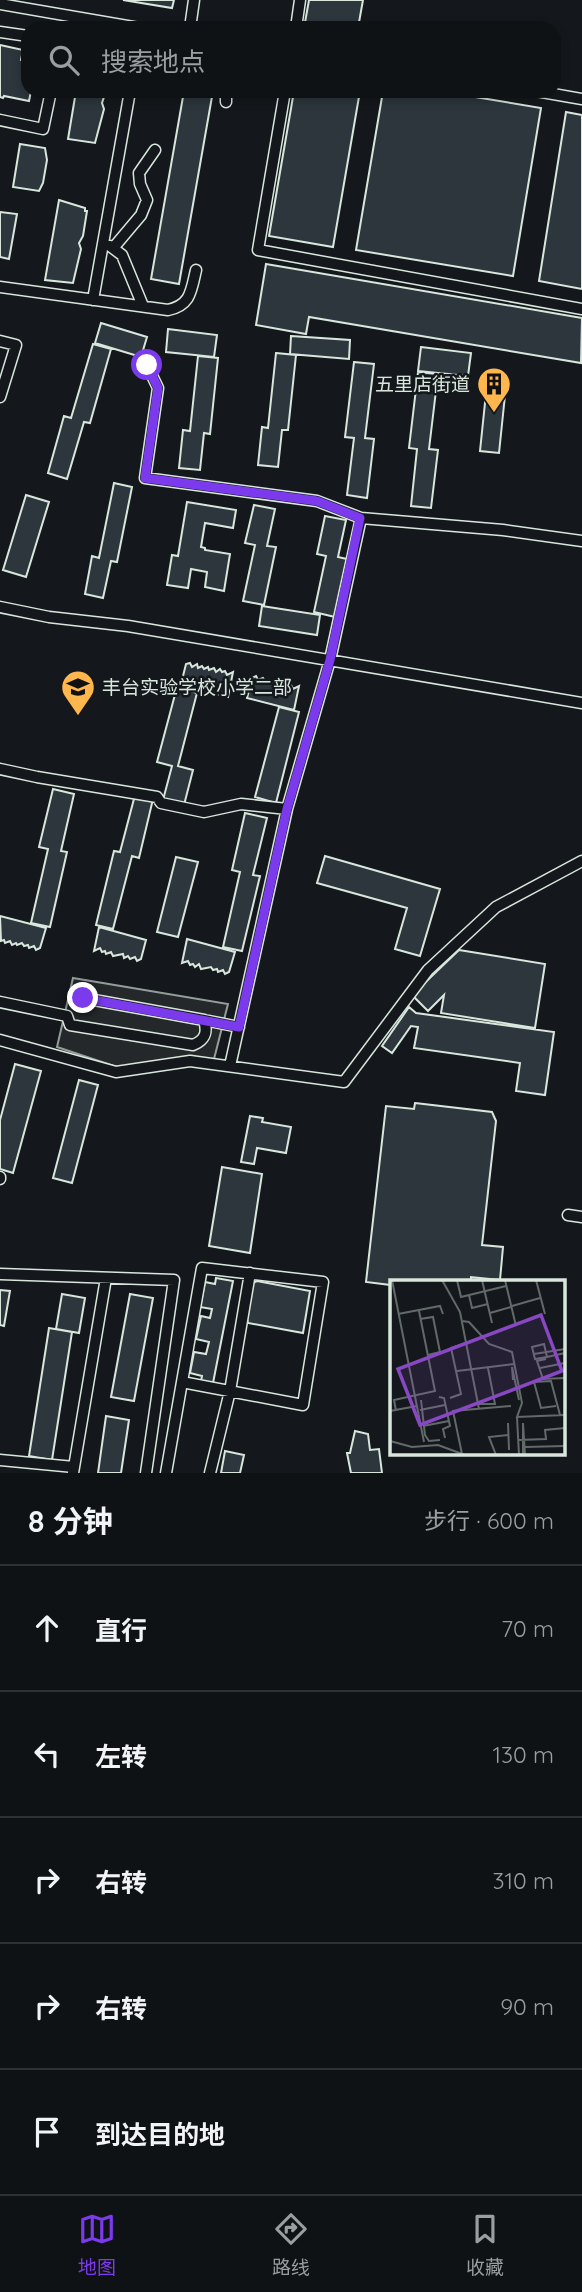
<!DOCTYPE html>
<html lang="zh">
<meta charset="utf-8">
<style>
:root{--surface:#0f1215;--page:#1d2022;--text:#f1f3f6;--muted:#9b9ea0;--line:#2f3234;--accent:#7c3aed}
body{margin:0;font-family:Quicksand,"Noto Sans SC",sans-serif;background:var(--page);color:var(--text)}
.stop{position:absolute;width:21px;height:21px;margin:-16px;border:5px solid #7c3aed;border-radius:50%;background:#fff}
.stop.end{background:#7c3aed;border-color:#fff;box-shadow:0 2px 7px #0008}
.list{margin:0;padding:0;list-style:none}
h2{display:flex;justify-content:space-between;align-items:center;height:91px;margin:0;padding:0 28px;font-size:30px}
h2 small{font-size:23px;font-weight:400;color:var(--muted)}
.list li{display:grid;grid-template-columns:46px 1fr auto;gap:21px;align-items:center;box-sizing:border-box;height:126px;padding:0 28px;border-top:2px solid var(--line)}
.list b{display:block;font-size:26px;white-space:nowrap}
.list em{font-size:23px;font-style:normal;color:var(--muted)}
.icon{flex:none;width:38px;height:38px;fill:none;stroke:currentColor;stroke-width:2;stroke-linecap:round;stroke-linejoin:round}
.map{position:relative;flex:none;width:582px;height:1473px;overflow:hidden}
.search{position:absolute;background:var(--surface);box-shadow:0 4px 10px #0003;left:21px;right:21px;top:21px;height:77px;display:flex;align-items:center;gap:18px;box-sizing:border-box;padding:0 24px;border-radius:21px;color:var(--muted);font-size:26px}
.sheet{height:721px;background:var(--surface)}
nav{display:flex;justify-content:space-around;align-items:center;box-sizing:border-box;height:98px;border-top:2px solid var(--line);background:var(--surface);font-size:19px;color:var(--muted)}
nav a{display:grid;justify-items:center;gap:4px}
nav .on{color:var(--accent)}
.map>svg:first-child{display:block}
.parking{fill:#24282b;stroke:#939e99;stroke-width:2}
.building{fill:#2c363c;stroke:#d8e6dc;stroke-width:2}
.lines{fill:none;stroke-linecap:round;stroke-linejoin:round}
.minor-casing{stroke:#d8e6dc;stroke-width:13}
.minor{stroke:#14181c;stroke-width:10}
.route{stroke:#7c3aed;stroke-width:9}
.labels{text-anchor:middle;stroke-width:5;stroke-linejoin:round;paint-order:stroke}
.poi-label{font-size:19px;fill:#d8e6dc;stroke:#14181c;text-anchor:end}
.inset-road{fill:none;stroke:#626a69;stroke-width:2}
.view{fill:#8948c3;fill-opacity:0.15;stroke:#8948c3;stroke-width:3.5}
.inset-edge{fill:none;stroke:#d8e6dc;stroke-width:3.5}
</style>
<div class="map">
<svg width="582" height="1473" viewBox="0 0 582 1473">
<rect width="100%" height="100%" fill="#14181c"/>
<!-- parking -->
<path class="parking" d="M73,978L228,1004L214,1059L117,1067L57,1047Z"/>
<!-- building -->
<path class="building" d="M123,0H174L172,8Z
M309,0H363L358,28H304Z
M0,45L23,50L21,60L28,61V91H31L29,101L4,96L3,98L0,97Z
M76,91H106L102,103L104,109L95,143L68,139Z
M184,91H213L179,284L151,279Z
M294,91H360L333,247L269,236Z
M383,91H439L541,108L513,276L356,250Z
M566,112L582,115V289L539,281Z
M20,144L45,148L47,160L43,183L39,191L13,187Z
M59,200L85,208V211H87L83,236L79,243L81,249L73,283L45,280Z
M0,212L17,214L9,259L0,257Z
M266,264L582,318L581,363L309,317L306,334L256,325Z
M101,323L147,337L141,357L95,343Z
M168,329L217,335L214,357L166,352Z
M291,336L350,340L349,359L290,354Z
M93,344L111,349L90,423L84,422L67,479L48,473L64,416L71,418Z
M421,347L471,353L468,376L418,371Z
M276,353L296,355L288,430H282L278,467L258,465L262,427L268,428Z
M198,356L218,358L210,434L204,433L200,470L179,468L183,430L190,431Z
M354,362L374,364L365,438L374,439L367,498L347,495L354,438L345,437Z
M418,372L438,374L429,449L438,450L431,508L411,506L417,449L409,448Z
M488,374L507,376L499,453L480,451Z
M114,483L132,487L117,562L111,561L103,598L85,594L92,556L99,558Z
M26,495L49,502L26,577L3,570Z
M187,502L236,510L233,528L205,523L201,547L205,548V550L230,554L224,591L205,587L207,572L191,569L188,588L167,585L172,555L178,556Z
M254,505L275,509L267,546L276,547L264,605L243,601L255,545L245,543Z
M325,516L346,520L338,557L347,559L335,617L314,612L326,556L317,554Z
M262,606L320,615L317,635L259,626Z
M190,663L192,667L197,664L198,668L202,666L204,669L208,667L209,670L214,668L216,672L220,669L222,672L225,671L227,675L233,672L228,697L181,684L186,664Z
M256,676L258,680L263,678L265,681L268,680L270,683L275,681L276,683L280,681L282,685L287,683L288,686L291,685L293,689L299,686L294,710L247,698L252,678Z
M177,687L197,693L178,766L193,770L184,805L163,800L172,766L157,762Z
M279,707L299,712L276,803L255,797Z
M53,789L74,794L61,851L67,852L50,927L31,923L48,849L39,847Z
M135,795L153,799L139,858L132,856L113,929L96,925L114,851L120,852Z
M245,813L267,818L253,875L260,876L242,951L223,947L240,872L232,870Z
M325,856L440,889L420,956L395,949L407,908L317,883Z
M176,857L198,862L178,937L157,932Z
M0,916L46,928L40,948L36,950L34,946L29,948L28,945L24,946L22,943L17,945L16,943L12,945L10,941L5,943L4,940L1,941Z
M99,927L146,940L141,959L137,961L135,957L130,959L128,956L124,958L123,954L113,956L111,952L106,954L105,951L102,952L100,948L94,951Z
M187,939L235,952L229,972L225,974L223,970L218,972L217,969L213,970L211,967L201,969L199,964L195,967L193,964L190,965L188,961L182,963Z
M459,950L545,964L535,1028L441,1013L444,995L428,1011L412,995Z
M409,1007L416,1013L554,1032L545,1095L516,1091L520,1063L414,1048L418,1027L411,1026L392,1053L382,1046Z
M15,1064L41,1071L13,1173L0,1169V1120Z
M79,1080L98,1085L72,1183L53,1178Z
M415,1103L492,1112L496,1121L482,1245L503,1247L500,1280L471,1277V1282H391V1285L366,1282L386,1106L414,1109Z
M250,1116L263,1118L262,1122L291,1127L286,1153L257,1148L254,1164L241,1162Z
M222,1167L262,1174L250,1253L209,1246Z
M216,1278L233,1281L213,1383L201,1381L202,1376L190,1373L194,1352L206,1354L209,1342L196,1339L201,1316L210,1318L212,1309L200,1307L205,1282L215,1284Z
M257,1281L310,1291L303,1333L248,1323L247,1319L253,1283Z
M0,1290L10,1291L4,1326L0,1325Z
M62,1294L85,1298L79,1333L56,1329Z
M130,1294L153,1298L134,1401L111,1397Z
M49,1328L72,1332L52,1460L29,1456Z
M106,1416L129,1420L121,1473H98Z
M355,1431L368,1434L370,1450L379,1449L382,1473H351L347,1453H350Z
M225,1451L244,1455L240,1473H221Z"/>
<g class="lines">
<!-- minor casing -->
<g class="minor-casing">
<path id="minor" d="M0,4L139,28
M190,28L194,0
M296,28L300,0
M0,32L28,36
M285,91L258,250L582,309
M536,91L582,99
M226,102V91
M0,120L43,129L51,91
M110,246L122,255L143,306
M114,247L141,215L147,200L140,184L139,173L155,150
M0,287L168,310C191,305 191,291 196,270
M93,300L130,91
M0,341L16,345L0,397
M147,365L158,388L145,478L317,501L361,518L503,530L582,541
M0,607L49,617L128,626L582,703
M0,769L37,777L157,797L161,803L204,812L241,804L287,809
M0,1002L67,1016L70,1025L193,1045C205,1040 208,1033 204,1020L83,998
M204,1020L239,1027
M0,1040L116,1072L190,1061L344,1082L428,970L496,907L582,861
M230,1066L287,809L330,660L361,518
M0,1177V1179
M568,1215L582,1217
M0,1274L174,1280L146,1473
M0,1460L74,1467
M73,1473L106,1278
M166,1473L202,1268L323,1282L303,1405L182,1382
M210,1473L230,1391L250,1273"/>
</g>
<!-- minor -->
<use href="#minor" class="minor"/>
</g>
<g class="lines">
<!-- route -->
<path class="route" d="M83,998L239,1027L287,809L330,660L360,518L317,501L145,478L158,388L147,365"/>
</g>
<!-- icons -->
<defs>
<g id="building-pin" transform="scale(1.75)"><path d="M0 17L-7.5 6A9.5 9.5 0 1 1 7.5 6Z" fill="#ffb74d" stroke="#14181c"/><path d="M-4-6H4V6H1V3H-1V6H-4ZM-2.5-4.3h1.7v1.8h-1.7ZM.8-4.3h1.7v1.8H.8ZM-2.5-1h1.7V.8h-1.7ZM.8-1h1.7V.8H.8Z" fill="#111"/></g>
<g id="school-pin" transform="scale(1.75)"><path d="M0 17L-7.5 6A9.5 9.5 0 1 1 7.5 6Z" fill="#ffb74d" stroke="#14181c"/><path d="M0-5L7-2L0 1L-7-2ZM-4 1L0 2.5L4 1V4Q0 6-4 4Z" fill="#111"/></g>
</defs>
<g fill-rule="evenodd">
<use href="#building-pin" x="494" y="384"/>
<use href="#school-pin" x="78" y="687"/>
</g>
<g class="labels">
<!-- poi labels -->
<g class="poi-label">
<text x="470" y="391">五里店街道</text>
<text x="102" y="694" text-anchor="start">丰台实验学校小学二部</text>
</g>
</g>
<!-- overview -->
<g transform="translate(390 1280)">
<rect width="175" height="175" fill="#14181c"/>
<path class="inset-road" d="M2,0L34,162M52,0L70,32L89,129M67,0L71,17L116,6M92,0L102,43M115,0L126,46M146,0L155,34M79,15L82,28L98,24M122,26L150,18M100,33L121,27M8,34L50,26L53,34M30,39L43,37L50,72L38,75M72,41L79,42L99,64L122,72L132,123L127,137L175,135M144,74L175,69M157,77L154,64L142,67L145,79L157,77L175,73V60M156,79L147,81L153,99L175,98M150,88L175,83M67,91L124,84M123,100L122,87L129,120M49,117L54,118L60,146L53,149L55,158M60,118L71,114L61,68L76,63M31,120L35,155L39,161L50,160M89,124H105L98,88M166,126L151,128L144,102L161,101L170,135M30,130L55,125M0,131L27,126M6,131L4,120L45,111L29,31M127,137L129,175M118,143L119,170M33,146L59,141M128,160L156,159L155,150L175,148M0,161L22,167L48,165L75,175M135,167L175,166M72,174L63,131L121,126M106,175L99,157L118,155M133,175V143L135,175"/>
<path class="view" d="M151,35L172,91L30,145L8,89Z"/>
<rect width="175" height="175" class="inset-edge"/>
</g>
</svg>
<div class="stop" style="left:147px;top:365px"></div>
<div class="stop end" style="left:83px;top:998px"></div>
<div class="search"><svg class="icon" aria-label="search" viewBox="0 0 24 24"><circle cx="10" cy="10" r="6"/><path d="M15 15l6 6"/></svg>搜索地点</div>
</div>
<section class="sheet">
<h2>8 分钟<small>步行 · 600 m</small></h2>
<ul class="list">
<li><svg class="icon" aria-label="ahead" viewBox="0 0 24 24"><path d="M12 20V5M6 11l6-6 6 6"/></svg><div><b>直行</b></div><em>70 m</em></li>
<li><svg class="icon" aria-label="left" viewBox="0 0 24 24"><path d="M17 20v-9H6M10 6l-5 5 5 5"/></svg><div><b>左转</b></div><em>130 m</em></li>
<li><svg class="icon" aria-label="right" viewBox="0 0 24 24"><path d="M7 20v-9h11M14 6l5 5-5 5"/></svg><div><b>右转</b></div><em>310 m</em></li>
<li><svg class="icon" aria-label="right" viewBox="0 0 24 24"><path d="M7 20v-9h11M14 6l5 5-5 5"/></svg><div><b>右转</b></div><em>90 m</em></li>
<li><svg class="icon" aria-label="arrive" viewBox="0 0 24 24"><path d="M6 21V4h12l-3 4 3 4H6"/></svg><div><b>到达目的地</b></div></li>
</ul>
</section>
<nav>
<a class="on"><svg class="icon" aria-label="map" viewBox="0 0 24 24"><path d="M3 6l6-2 6 2 6-2v14l-6 2-6-2-6 2zM9 4v14M15 6v14"/></svg>地图</a>
<a><svg class="icon" aria-label="directions" viewBox="0 0 24 24"><path d="M12 3l9 9-9 9-9-9zM9 14v-3h6M13 9l2 2-2 2"/></svg>路线</a>
<a><svg class="icon" aria-label="saved" viewBox="0 0 24 24"><path d="M7 4h10v16l-5-4-5 4z"/></svg>收藏</a>
</nav>
